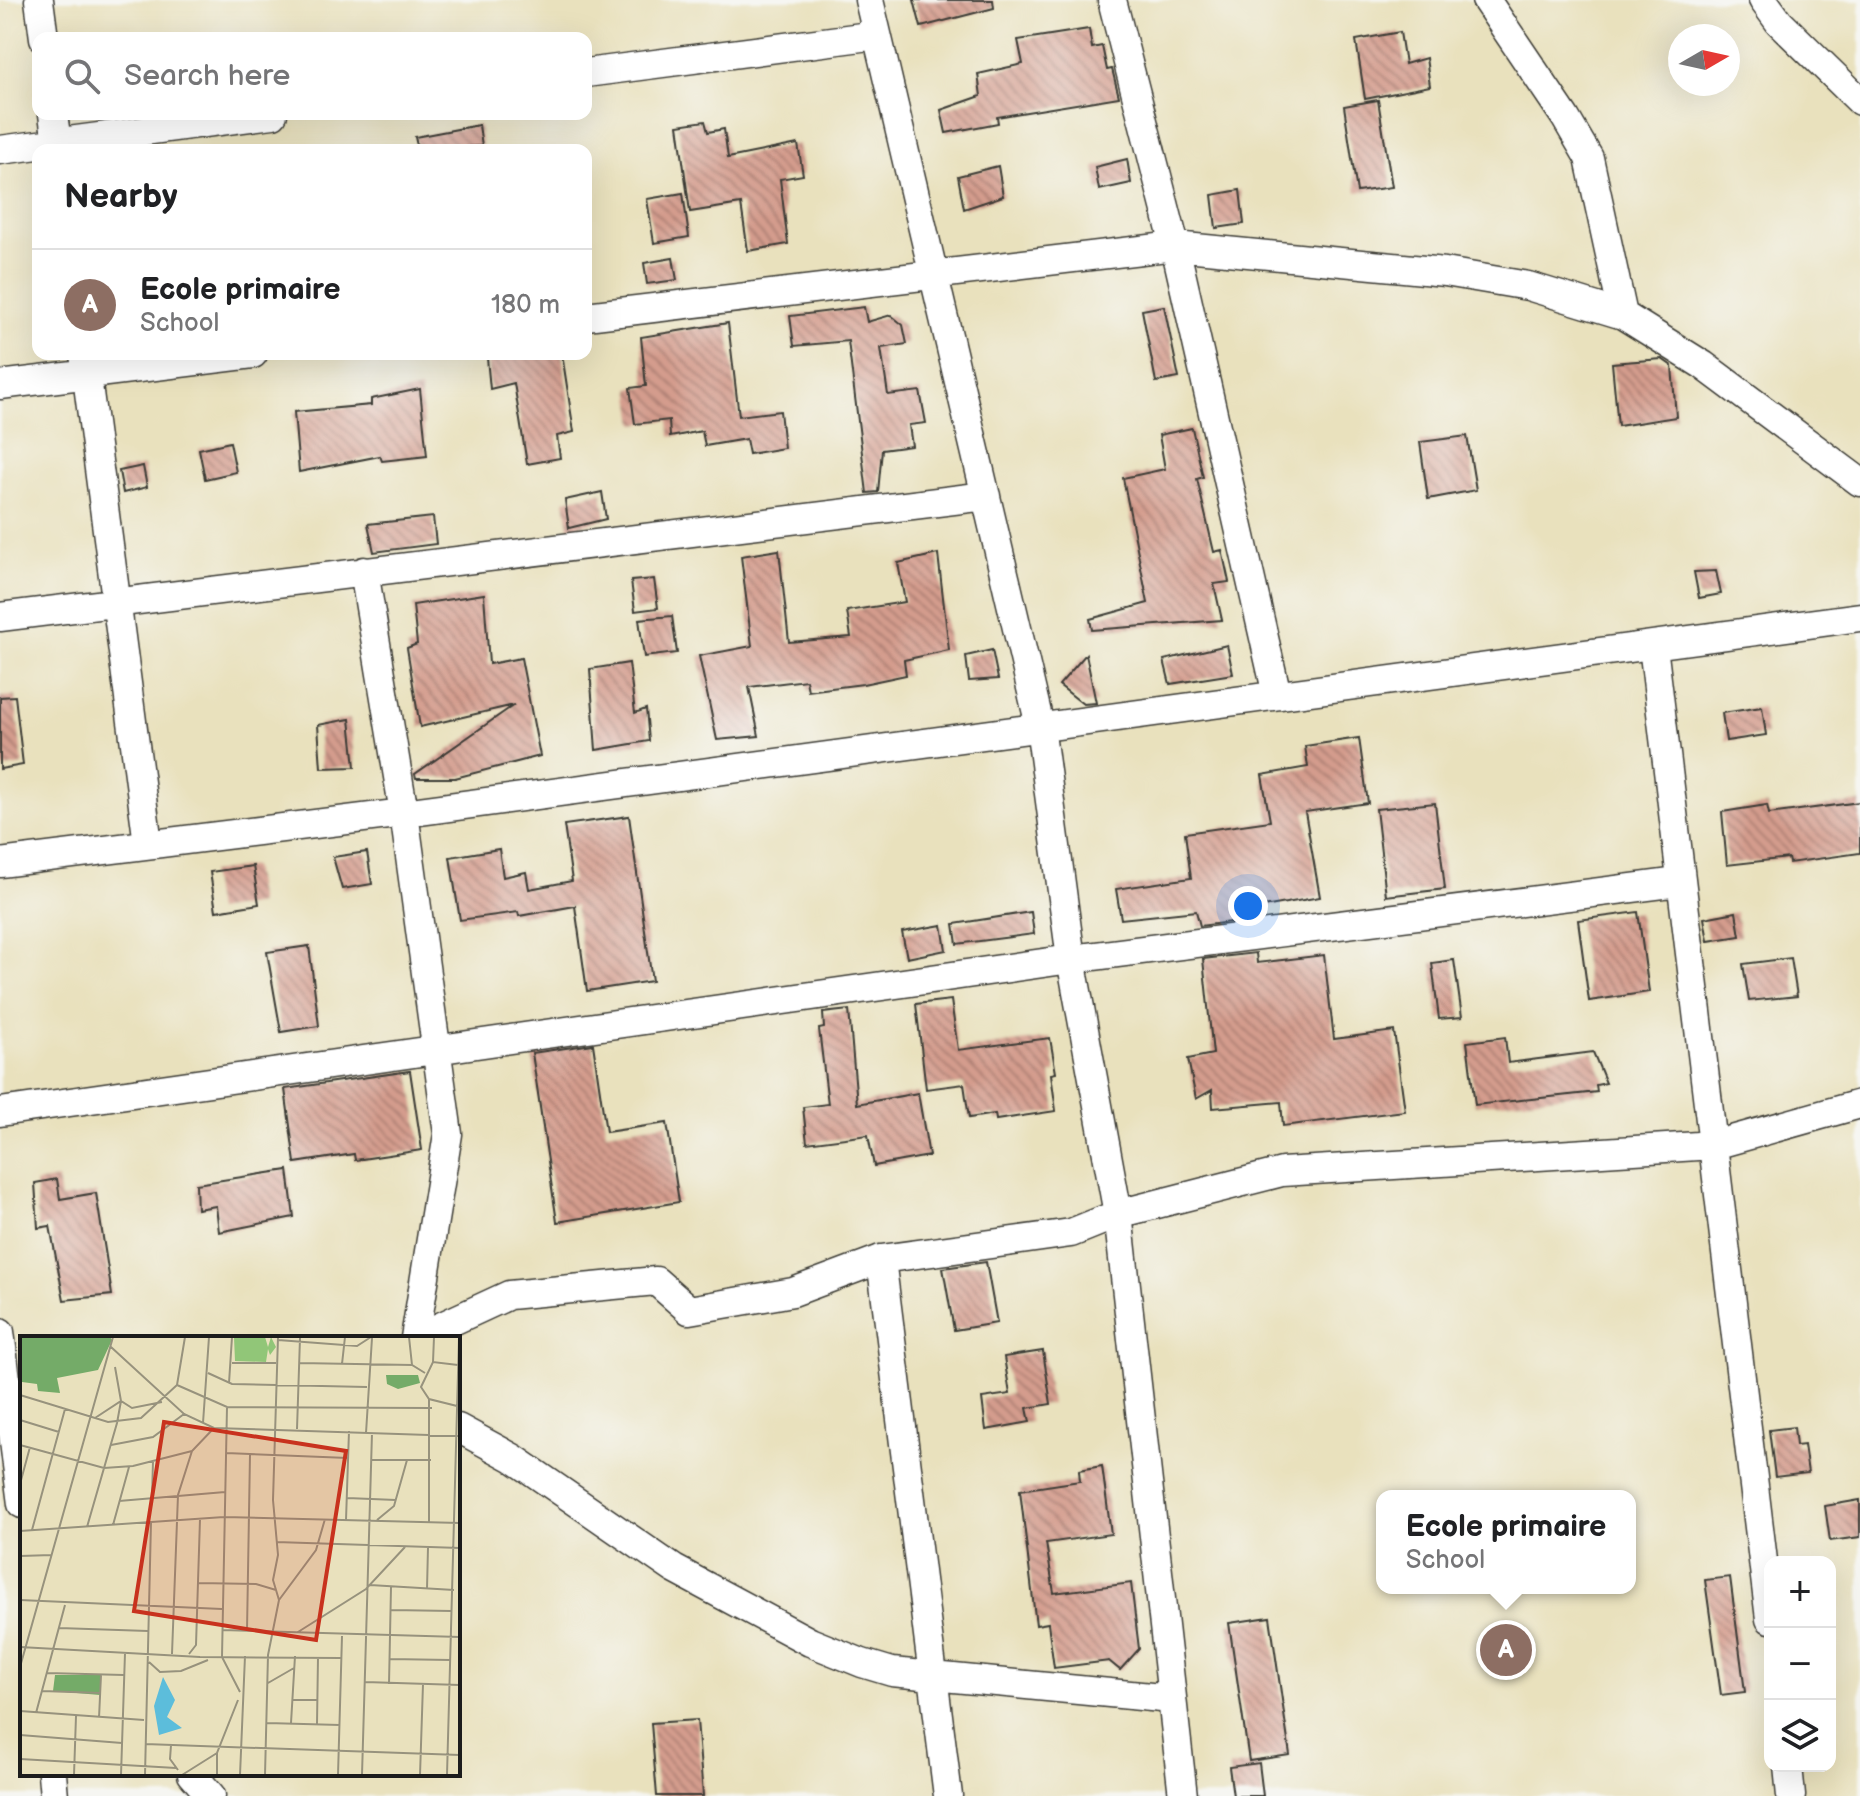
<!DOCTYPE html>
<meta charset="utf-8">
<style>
:root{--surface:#fff;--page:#f2f2f2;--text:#202124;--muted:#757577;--line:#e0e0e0;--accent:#2563eb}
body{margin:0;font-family:"Balsamiq Sans",sans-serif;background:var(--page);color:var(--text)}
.controls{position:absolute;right:24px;bottom:24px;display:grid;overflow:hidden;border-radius:16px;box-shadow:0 8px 32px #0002}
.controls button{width:72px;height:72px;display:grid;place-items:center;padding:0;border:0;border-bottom:2px solid var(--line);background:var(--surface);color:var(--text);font:40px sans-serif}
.compass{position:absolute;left:1668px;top:24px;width:72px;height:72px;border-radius:50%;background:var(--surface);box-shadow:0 8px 32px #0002;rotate:81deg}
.you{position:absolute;left:1248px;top:906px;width:28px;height:28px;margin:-20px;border:6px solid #fff;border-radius:50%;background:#1a73e8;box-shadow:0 0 0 12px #1a73e833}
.badge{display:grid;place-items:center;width:52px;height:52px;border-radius:50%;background:var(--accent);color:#fff;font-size:26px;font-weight:700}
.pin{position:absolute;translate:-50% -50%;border:4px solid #fff;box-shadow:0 2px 8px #0006}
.popup{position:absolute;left:1376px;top:1490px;width:260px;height:104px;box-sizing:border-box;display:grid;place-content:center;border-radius:16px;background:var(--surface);filter:drop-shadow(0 2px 6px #0005);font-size:26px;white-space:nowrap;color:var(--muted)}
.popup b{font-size:30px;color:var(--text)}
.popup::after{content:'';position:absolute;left:50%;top:100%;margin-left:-16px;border:16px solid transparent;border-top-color:var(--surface)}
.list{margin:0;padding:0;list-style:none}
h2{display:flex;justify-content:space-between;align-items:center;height:104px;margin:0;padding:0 32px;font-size:34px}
h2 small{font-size:26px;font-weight:400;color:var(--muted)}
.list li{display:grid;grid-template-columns:52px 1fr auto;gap:24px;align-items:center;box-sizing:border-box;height:112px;padding:0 32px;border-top:2px solid var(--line)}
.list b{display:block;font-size:30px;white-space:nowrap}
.list p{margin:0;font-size:26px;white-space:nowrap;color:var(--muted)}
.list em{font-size:26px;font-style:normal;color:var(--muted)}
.icon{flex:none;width:44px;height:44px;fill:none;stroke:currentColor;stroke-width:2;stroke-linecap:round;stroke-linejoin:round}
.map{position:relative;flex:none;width:1860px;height:1796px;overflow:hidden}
.search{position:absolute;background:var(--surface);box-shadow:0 8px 32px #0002;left:32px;top:32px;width:560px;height:88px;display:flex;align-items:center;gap:20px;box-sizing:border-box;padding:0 28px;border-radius:16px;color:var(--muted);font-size:30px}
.panel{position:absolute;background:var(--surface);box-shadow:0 8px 32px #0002;left:32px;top:144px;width:560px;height:216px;border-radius:16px}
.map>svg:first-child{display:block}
.building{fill:url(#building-back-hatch)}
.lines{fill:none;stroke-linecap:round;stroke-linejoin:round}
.minor-casing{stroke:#3b3a34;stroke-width:31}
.minor{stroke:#fff;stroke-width:28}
.inset-road{fill:none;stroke:#97927d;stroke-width:2}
.view{fill:#c8321e;fill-opacity:0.15;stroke:#c8321e;stroke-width:4}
.inset-edge{fill:none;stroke:#1c1c1c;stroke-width:4}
</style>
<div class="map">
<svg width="1860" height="1796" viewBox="0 0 1860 1796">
<defs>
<pattern id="building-back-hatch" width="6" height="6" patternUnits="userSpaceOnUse" patternTransform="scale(2)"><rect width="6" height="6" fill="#d49c8d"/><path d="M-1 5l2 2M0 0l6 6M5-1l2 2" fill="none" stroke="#ab7e72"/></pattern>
</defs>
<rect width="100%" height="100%" fill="#f6f6f2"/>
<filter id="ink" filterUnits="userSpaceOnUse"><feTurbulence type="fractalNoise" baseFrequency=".0125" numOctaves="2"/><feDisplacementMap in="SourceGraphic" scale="16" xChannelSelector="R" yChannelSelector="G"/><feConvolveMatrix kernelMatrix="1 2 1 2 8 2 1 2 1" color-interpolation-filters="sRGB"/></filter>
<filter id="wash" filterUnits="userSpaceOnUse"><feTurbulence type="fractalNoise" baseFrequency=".006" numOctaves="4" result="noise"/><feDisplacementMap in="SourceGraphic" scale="32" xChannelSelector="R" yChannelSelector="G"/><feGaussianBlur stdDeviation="1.8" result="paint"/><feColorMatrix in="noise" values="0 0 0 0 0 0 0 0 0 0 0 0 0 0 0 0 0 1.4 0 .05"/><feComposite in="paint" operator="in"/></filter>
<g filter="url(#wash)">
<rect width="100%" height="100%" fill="#e9e1bd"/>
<g id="blocks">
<!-- building -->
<path class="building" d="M914,0H993L994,8L921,27Z
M1089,29L1092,48L1102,46L1107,70L1112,69L1119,97L997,117L998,123L946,133L941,110L981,96L978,74L1023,64L1018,40Z
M1400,32L1405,64L1426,58L1430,86L1365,99L1356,40Z
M1378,100L1392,187L1357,192L1344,106Z
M705,121L708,132L724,129L728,158L798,144L803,175L780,179L788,244L748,251L741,204L690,212L678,125Z
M479,125L482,146L418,150L415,137Z
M1127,159L1131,183L1099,190L1095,167Z
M998,166L1003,196L964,209L958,176Z
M1240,190L1244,224L1216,228L1212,195Z
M683,193L689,237L654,243L647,199Z
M673,258L677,280L647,284L644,263Z
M1164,306L1179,378L1156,382L1142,310Z
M864,307L867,322L891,315L903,325L907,344L881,348L888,395L920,391L926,423L909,425L912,446L882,450L878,492L867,493L848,341L794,346L790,316Z
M728,323L739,416L780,411L784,448L749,454L746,439L705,446L702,431L670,437L669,420L635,424L630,388L646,386L641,337Z
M514,354H562L574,432L557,436L560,458L527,464L514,383L490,389L487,358Z
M1662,359L1672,366L1676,417L1618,426L1612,363Z
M420,389L427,456L382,461L380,456L299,472L294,412L371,405V399Z
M1192,428L1203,477L1197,479L1214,552L1222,550L1229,582L1214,584L1222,620L1092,630L1090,619L1148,603L1123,478L1165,469L1159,435Z
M1467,436L1476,490L1428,499L1420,442Z
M230,442L236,472L205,479L199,449Z
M143,466L147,487L123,493L119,471Z
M602,492L606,519L569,528L565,500Z
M433,517L436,544L374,552L368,524Z
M779,550L789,642L851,637L847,611L905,602L898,563L938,554L949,650L904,660L906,675L863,684L808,691L806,680L749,687L759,736L717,740L699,656L752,646L741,556Z
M1716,571L1721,594L1699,598L1694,572Z
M654,579L658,608L635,611L631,581Z
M484,594L489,664L521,658L540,756L455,778H416L415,774L514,705L420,727L407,648L417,644L413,605Z
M672,616L677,653L644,657L639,619Z
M1227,645L1233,674L1170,684L1164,660Z
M992,650L998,679L969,681L966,656Z
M1086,654L1096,703L1083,704L1059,685Z
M629,663L635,713L646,709L649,741L596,750L590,669Z
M15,696L23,765L0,769V697Z
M1762,707L1766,735L1726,741L1722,713Z
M350,719L355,767L321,768L318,725Z
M1359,738L1368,803L1305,812L1320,897L1252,909L1253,919L1200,926L1196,911L1121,919L1116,889L1191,878L1185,833L1270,821L1262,775L1308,767L1305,746Z
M1860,802V853L1789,863L1788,858L1727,865L1722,812L1767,805L1769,814Z
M1435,803L1445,889L1386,896L1376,809Z
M629,816L652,981L587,991L575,906L519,916L518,912L460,920L450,857L499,849L503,877L526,872L529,889L572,881L564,825Z
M367,852L372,884L342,889L333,857Z
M253,866L259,904L216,911L210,872Z
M1031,912L1034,934L957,944L954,924Z
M1638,912L1649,992L1589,1001L1578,920Z
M1736,912L1740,936L1708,941L1704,918Z
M942,925L946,950L907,958L902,932Z
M309,946L319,1026L281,1032L267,952Z
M1256,953L1257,963L1324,955L1334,1039L1394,1031L1405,1111L1283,1126L1281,1102L1213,1108L1212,1090L1196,1099L1188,1059L1213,1054L1203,959Z
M1791,958L1797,996L1749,1001L1743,964Z
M1454,960L1462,1017L1439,1019L1432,963Z
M951,1000L958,1050L1050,1038L1056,1073L1051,1074L1056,1111L996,1120L995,1114L969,1118L964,1084L926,1089L916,1004Z
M849,1010L857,1104L918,1093L929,1156L874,1166L868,1135L807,1143L803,1107L828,1104L819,1029L824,1028L823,1013Z
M1505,1037L1508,1063L1593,1052L1606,1083L1596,1085L1597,1092L1475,1105L1467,1042Z
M593,1044L606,1132L667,1123L679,1202L557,1222L532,1053Z
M410,1071L422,1150L355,1160L354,1154L295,1163L285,1089Z
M288,1170L294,1217L219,1232L216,1206L197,1209L196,1184Z
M57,1179L60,1199L96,1193L112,1295L64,1300L50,1226L38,1228L35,1183Z
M986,1262L997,1323L954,1330L943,1268Z
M1043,1351L1051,1404L1027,1408L1030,1422L986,1430L982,1398L1010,1394L1004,1357Z
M1794,1427L1796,1446L1804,1445L1808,1473L1775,1477L1769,1430Z
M1102,1466L1111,1534L1046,1543L1054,1593L1131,1583L1139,1649L1120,1670L1109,1661L1054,1668L1048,1623L1036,1625L1020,1490L1080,1481L1079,1470Z
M1860,1500V1537L1830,1541L1825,1506Z
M1730,1577L1745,1692L1721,1695L1705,1580Z
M1270,1617L1290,1755L1249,1761L1229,1623Z
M697,1720L703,1796H657L651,1723Z
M1259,1763L1263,1796H1233L1229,1767Z"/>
</g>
</g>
<g filter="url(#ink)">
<use href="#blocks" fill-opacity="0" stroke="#3b3a34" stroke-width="2"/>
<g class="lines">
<!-- minor casing -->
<g class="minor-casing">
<path id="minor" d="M39,0L44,38
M869,0L1040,726L1071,959L1118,1214L1183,1796
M1112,0L1175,246L1277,695
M1486,0L1565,117L1589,158L1623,315
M1763,0L1779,22L1860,101
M586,73L877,35
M53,114L58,150
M0,150L273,114
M586,316L1175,246L1445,272L1528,286L1623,315L1703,365L1860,482
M84,354L148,844
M0,385L253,354
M364,571L404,813L448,1134L415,1338
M0,617L986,496
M1653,646L1770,1619
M0,863L404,813L1860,617
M0,1112L1071,959L1679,882
M881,1259L948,1796
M0,1332L22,1504
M416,1338L509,1295L656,1281L689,1310L793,1292L881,1259L1071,1233L1118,1214L1282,1172L1714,1145L1860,1104
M458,1428L513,1458L674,1569L810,1642L862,1663L892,1672L933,1676L1172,1699
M1788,1766L1791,1796
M52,1774L54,1796
M192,1774L211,1796"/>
</g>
<!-- minor -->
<use href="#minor" class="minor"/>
</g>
</g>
<!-- overview -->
<g transform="translate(20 1336)">
<rect width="440" height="440" fill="#e9e1bd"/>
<path d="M214,1H245L248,11L251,1L256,11L250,19L248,13L246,26L215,25Z" fill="#91c678"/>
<path d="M0,1H90L92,4L78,34L37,42L40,57L18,55L17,48L2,46ZM366,39H398L400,47L378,53L367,48ZM35,339H81L80,359L33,355Z" fill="#74ab68"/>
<path d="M143,341L155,364L147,381L162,392L139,399L134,370Z" fill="#5cbddb"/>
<path class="inset-road" d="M389,1L392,29M258,4L337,10L351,1M91,11L164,78L194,92L439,100M413,26L414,1M212,27H256M279,27L392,29L405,37M322,28L325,1M188,37L212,48L347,51M209,47L212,1M157,49L207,71L412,72M0,59L88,86L121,82L157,49L165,1M409,63V186M437,70L409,63L401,51L413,26L438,29M207,71L202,321L220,356M75,82L101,65L112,72L142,66M0,84L39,96M183,87L189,1M277,93L280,2M346,97L352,2M0,109L84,132L113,130L172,115M91,109L133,101L164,78M206,117L328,122M351,124H411M0,148L10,111M132,162L133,125M327,162L376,164M99,165L205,156M326,184L329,95M357,184L374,170L387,124M93,189L109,131M67,191L97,87L101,65L95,31M12,194L45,73M0,195L204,181L440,187M256,206L440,212M0,220L32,219M178,247L236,248L256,254M350,249L434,254M407,253L408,211M0,264L202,273M259,264L296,214L305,183M371,274L432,275M39,292L128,295M202,294L440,301M227,295L230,118M278,296L346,253L385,211M0,311L180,321L321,322M152,318L158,159L172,115L194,92M169,318L176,309L180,183M369,323L431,324M129,326L140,336L161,335L188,324M0,331L93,1M27,337L104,339M345,346L440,349M248,347L274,332M369,348L371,251M22,355L81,357M272,364H297M0,375L124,384M16,377L45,269M79,382L81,339M247,387L320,389M271,387L275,320M297,388L298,321M0,399L102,407M125,408L440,419M151,409L150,423L158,434M0,423L156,432M54,439L56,380M101,439L105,317M125,439L131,186M162,439L197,417M197,439V417L218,364M220,439L225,320M245,439L248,319L259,264L253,244L258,219L253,164L258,1M318,439L322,300M342,439L352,97M400,439L403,348M427,439L439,1"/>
<path class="view" d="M144,86L326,115L296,304L114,275Z"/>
<rect width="440" height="440" class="inset-edge"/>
</g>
</svg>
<div class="controls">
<button>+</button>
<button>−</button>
<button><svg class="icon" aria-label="layers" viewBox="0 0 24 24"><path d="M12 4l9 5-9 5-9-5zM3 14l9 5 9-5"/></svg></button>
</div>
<svg class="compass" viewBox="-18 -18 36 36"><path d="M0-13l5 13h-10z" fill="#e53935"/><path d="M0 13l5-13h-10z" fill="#757577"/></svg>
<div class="you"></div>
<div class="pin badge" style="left:1506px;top:1650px;background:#8d6e63">A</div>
<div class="popup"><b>Ecole primaire</b>School</div>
<div class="search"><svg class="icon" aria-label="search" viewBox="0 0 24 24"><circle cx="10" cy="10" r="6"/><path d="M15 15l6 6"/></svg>Search here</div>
<section class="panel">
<h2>Nearby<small></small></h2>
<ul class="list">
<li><span class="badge" style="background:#8d6e63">A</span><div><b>Ecole primaire</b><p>School</p></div><em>180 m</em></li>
</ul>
</section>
</div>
